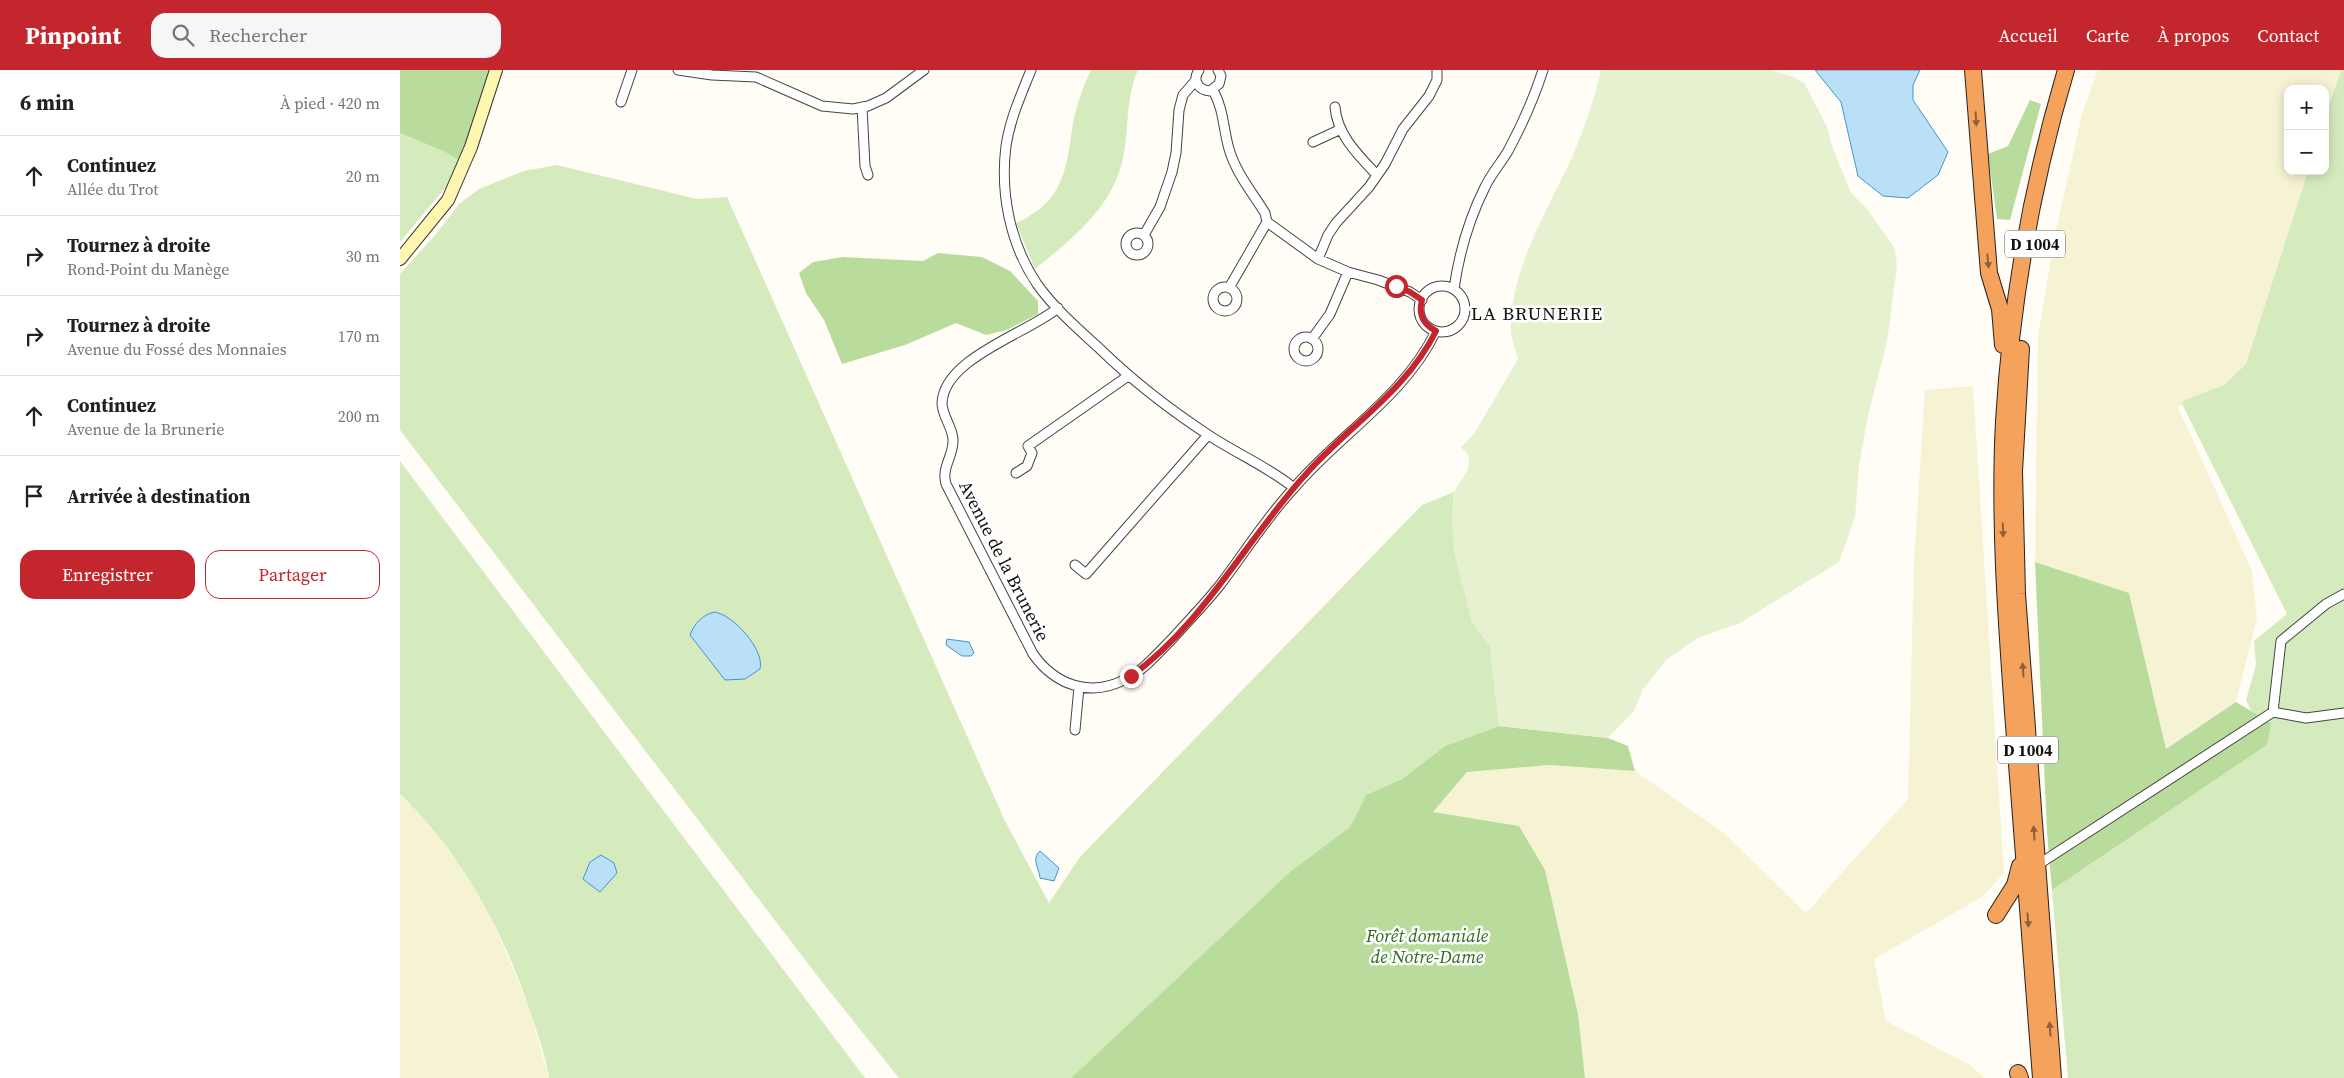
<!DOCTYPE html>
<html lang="fr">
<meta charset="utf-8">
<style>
:root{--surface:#fff;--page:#f6f6f6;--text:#202124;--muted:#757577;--line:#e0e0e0;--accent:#c4262e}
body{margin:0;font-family:"Source Serif 4",serif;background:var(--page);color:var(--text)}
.controls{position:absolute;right:15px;top:15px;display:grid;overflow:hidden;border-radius:10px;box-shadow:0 2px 12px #0003}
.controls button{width:45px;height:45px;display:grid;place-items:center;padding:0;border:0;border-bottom:1px solid var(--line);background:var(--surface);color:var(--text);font:25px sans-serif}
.stop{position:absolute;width:15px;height:15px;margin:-11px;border:4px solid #c4262e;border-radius:50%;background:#fff}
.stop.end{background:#c4262e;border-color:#fff;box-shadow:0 1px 5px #0008}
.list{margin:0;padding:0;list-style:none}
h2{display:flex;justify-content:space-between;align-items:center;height:65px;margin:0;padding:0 20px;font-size:21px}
h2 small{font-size:16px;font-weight:400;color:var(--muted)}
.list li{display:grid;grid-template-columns:32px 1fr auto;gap:15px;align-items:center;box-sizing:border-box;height:80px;padding:0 20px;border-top:1px solid var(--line)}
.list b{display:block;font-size:19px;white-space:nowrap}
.list p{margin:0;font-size:16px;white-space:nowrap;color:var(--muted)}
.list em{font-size:16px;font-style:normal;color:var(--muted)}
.actions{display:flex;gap:10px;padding:15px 20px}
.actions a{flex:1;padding:11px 0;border:1px solid var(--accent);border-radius:15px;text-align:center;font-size:18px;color:var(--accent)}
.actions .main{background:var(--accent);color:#fff}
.icon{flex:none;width:28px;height:28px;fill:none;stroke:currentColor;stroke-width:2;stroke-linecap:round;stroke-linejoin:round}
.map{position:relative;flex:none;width:1944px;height:1008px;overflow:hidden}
header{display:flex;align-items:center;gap:30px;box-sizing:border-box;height:70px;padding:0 25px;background:var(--accent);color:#fff}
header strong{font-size:24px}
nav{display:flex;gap:28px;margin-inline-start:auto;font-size:18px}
.search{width:350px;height:45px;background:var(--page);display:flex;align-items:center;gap:12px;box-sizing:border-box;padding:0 18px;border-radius:15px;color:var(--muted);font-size:19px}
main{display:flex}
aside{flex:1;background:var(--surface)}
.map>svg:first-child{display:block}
.farmland{fill:#f6f3d4}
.green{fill:#d5ebbd}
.forest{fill:#b9dc9c}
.pitch{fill:#e6f2cf}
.water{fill:#b9e0f7;stroke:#3f96cf}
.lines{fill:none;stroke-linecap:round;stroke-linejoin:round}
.street-casing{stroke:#444;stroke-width:11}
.secondary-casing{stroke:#333;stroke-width:14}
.highway-casing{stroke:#222;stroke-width:18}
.street{stroke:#fff;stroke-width:9}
.secondary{stroke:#fff6b0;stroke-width:12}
.highway{stroke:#f5a25d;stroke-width:16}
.oneway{fill:#8e613b}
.route{stroke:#c4262e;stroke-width:6}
.labels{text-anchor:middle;stroke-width:5;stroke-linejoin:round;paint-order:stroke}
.shield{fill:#fff;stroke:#585858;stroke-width:1}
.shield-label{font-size:16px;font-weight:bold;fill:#111}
.street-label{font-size:18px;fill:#111;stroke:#fff}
.park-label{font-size:18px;font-style:italic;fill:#2f6b1f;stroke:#fff}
.neighbourhood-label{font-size:19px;letter-spacing:1px;fill:#111;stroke:#fff}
</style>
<header>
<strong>Pinpoint</strong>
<div class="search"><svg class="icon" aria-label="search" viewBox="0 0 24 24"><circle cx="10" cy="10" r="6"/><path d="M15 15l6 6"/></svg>Rechercher</div>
<nav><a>Accueil</a><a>Carte</a><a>À propos</a><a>Contact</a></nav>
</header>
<main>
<aside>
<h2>6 min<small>À pied · 420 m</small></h2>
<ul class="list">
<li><svg class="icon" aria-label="ahead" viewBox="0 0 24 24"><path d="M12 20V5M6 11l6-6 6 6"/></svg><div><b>Continuez</b><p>Allée du Trot</p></div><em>20 m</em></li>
<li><svg class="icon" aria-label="right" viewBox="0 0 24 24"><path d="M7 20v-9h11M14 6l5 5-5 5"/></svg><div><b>Tournez à droite</b><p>Rond-Point du Manège</p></div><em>30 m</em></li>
<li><svg class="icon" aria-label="right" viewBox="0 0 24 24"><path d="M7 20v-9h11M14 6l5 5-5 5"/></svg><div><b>Tournez à droite</b><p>Avenue du Fossé des Monnaies</p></div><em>170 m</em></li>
<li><svg class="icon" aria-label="ahead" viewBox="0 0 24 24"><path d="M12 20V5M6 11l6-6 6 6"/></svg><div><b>Continuez</b><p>Avenue de la Brunerie</p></div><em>200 m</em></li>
<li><svg class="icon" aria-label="arrive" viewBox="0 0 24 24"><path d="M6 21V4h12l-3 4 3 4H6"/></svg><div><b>Arrivée à destination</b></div></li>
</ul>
<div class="actions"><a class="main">Enregistrer</a><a>Partager</a></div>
</aside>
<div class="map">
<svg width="1944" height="1008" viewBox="0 0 1944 1008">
<rect width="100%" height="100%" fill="#fffdf5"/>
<!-- farmland -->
<path class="farmland" d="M1698,0H1941L1925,48V19H1888V101H1908L1846,294L1823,315L1778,337L1852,501L1857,548L1836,632L1766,679L1729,523L1635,492L1638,265L1655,165L1682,44Z
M1573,316L1604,803L1582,827L1474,889L1486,951L1570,995L1585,1008H1185L1178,944L1032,742L1067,702L1149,695L1235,701L1324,763L1406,843L1508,729L1514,491L1525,320Z
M0,724L22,745L60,795L89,842L128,934L149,1008H0Z"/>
<!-- green -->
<path class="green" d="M691,0H738C726,27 729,55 724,83C715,136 674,167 635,199L616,153C661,133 666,104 672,59C675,40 682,18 691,0Z
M1941,0H1944V1008H1668L1652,820L1867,675L1846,630L1856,595L1854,571L1887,544L1782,334L1785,330L1824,315L1846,294L1908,101H1925V48Z
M0,63L45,82L65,94L0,172Z
M157,95L297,129L327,127L604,749L649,833L680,787L1022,435L1054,422L1052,449L1072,552L1090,575L1099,656L1045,676L1002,709L966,725L950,757L891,801L671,1008H499L419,908L0,360V204L37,163L59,134L79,119L124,101Z
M0,391L465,1008H149C146,989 140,971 134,953C107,868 65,786 0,724Z"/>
<!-- forest -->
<path class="forest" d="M0,0H96L65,94L45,82L0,63Z
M1630,30L1641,34L1610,150L1597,149L1588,84L1608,76Z
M538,183L582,187L610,201L638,231V244L607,260L586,265L556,253L505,275L442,294L424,250L406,223L399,203L413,192L443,187L523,191Z
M1635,492L1729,523L1766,679L1836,632L1871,653L1867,675L1652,820L1647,762Z
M1099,656L1208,668L1228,676L1235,701L1149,695L1067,702L1033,742L1119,756L1145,800L1178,944L1185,1008H671L891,801L950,757L966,725L1002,709L1045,676Z"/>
<!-- pitch -->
<path class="pitch" d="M1201,0H1371L1394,7L1405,14L1427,57L1432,76L1451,123L1468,140L1495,179L1497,196L1487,272L1468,345L1459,396L1455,447L1439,492L1340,553L1298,568L1267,589L1243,619L1234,641L1208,668L1099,656L1090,575L1072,552L1054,482L1052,449L1054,422L1068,400L1069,386L1061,377L1074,364L1118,289C1116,280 1111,269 1111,259C1110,203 1144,146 1167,98C1182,66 1193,34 1201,0Z"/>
<!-- water -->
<path class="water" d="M1415,0H1520L1513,15V30L1548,82L1538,105L1508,128L1483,126L1458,106L1441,32Z
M314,542C333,544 365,580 360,599L345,609L325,610L290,565C294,554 302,545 314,542Z
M547,569L569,572L574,583L571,586H562L546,575Z
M640,781L659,798L654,811L640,808C639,798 631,789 640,781Z
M201,785L214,793L217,803L200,822L183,809L190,792Z"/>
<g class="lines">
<!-- street casing -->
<g class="street-casing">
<path id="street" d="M278,0L312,5L356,7L422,36L453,39L468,36L486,28L524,0
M631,0C621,25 610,49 606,76C600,123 610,174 637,214C654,238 678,259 700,279C733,311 769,339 807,364C835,383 867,396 894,418C940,364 1005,326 1036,261
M799,0C792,10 798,20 810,21L819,14L821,6L818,0
M813,20C824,40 823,58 829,79C836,103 852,122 865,143L867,152L918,189L948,202L978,210L1010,222L1022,230
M221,32L232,0
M462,37L465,96L468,105
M935,37C937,65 959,86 977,105
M913,72L941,59
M726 174a11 11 0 1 1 22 0a11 11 0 1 1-22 0Z
M744,165L760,137L772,102L776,83L779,40L783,25L796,10
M918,189L928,165L936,153L969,117L985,94L1003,59L1029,26L1037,10V0
M1019 239a23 23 0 1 1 46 0a23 23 0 1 1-46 0Z
M813 229a12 12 0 1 1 24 0a12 12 0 1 1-24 0Z
M829,218L867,152
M1054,219C1059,183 1069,149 1085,117C1091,104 1101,93 1108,81C1122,55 1134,28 1143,0
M658,238C628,263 544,288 542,333C542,346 552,356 553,369C554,386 541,397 546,414L633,584C655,615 690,628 726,609C744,600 757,584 772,569C788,551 805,534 820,515C845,482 866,448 894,418
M894 279a12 12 0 1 1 24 0a12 12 0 1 1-24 0Z
M912,269L930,244L948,202
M616,403L627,396L632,383L628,376L728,306
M675,495L686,504L808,365
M1873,642L1881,571L1926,534L1944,524
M675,660L679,617
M1636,796L1873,642L1906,648L1944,643"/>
</g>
<!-- secondary casing -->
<g class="secondary-casing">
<path id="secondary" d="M0,189L48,130L71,77L96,0"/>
</g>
<!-- highway casing -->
<g class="highway-casing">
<path id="highway" d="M1573,0L1589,203L1600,239L1603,275
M1621,279L1614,401L1617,524L1653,1008
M1596,845L1615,815L1620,796
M1618,1003L1620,1008
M1641,1008C1632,886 1622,764 1613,642C1606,545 1599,448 1604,351C1611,233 1632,114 1666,0"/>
</g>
<!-- street -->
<use href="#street" class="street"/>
<!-- secondary -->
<use href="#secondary" class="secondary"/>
<!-- highway -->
<use href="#highway" class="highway"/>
</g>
<!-- one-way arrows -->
<defs><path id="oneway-solid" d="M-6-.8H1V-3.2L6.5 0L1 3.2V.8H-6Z" transform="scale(1.25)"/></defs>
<g class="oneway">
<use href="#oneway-solid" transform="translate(1576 49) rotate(87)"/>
<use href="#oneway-solid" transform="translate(1588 191) rotate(84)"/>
<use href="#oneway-solid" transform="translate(1603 460) rotate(88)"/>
<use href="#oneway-solid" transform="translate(1623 600) rotate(-94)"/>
<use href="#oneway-solid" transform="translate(1634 763) rotate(-94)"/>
<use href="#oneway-solid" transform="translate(1628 850) rotate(85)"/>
<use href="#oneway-solid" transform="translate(1650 959) rotate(-94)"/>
</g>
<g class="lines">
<!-- route -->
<path class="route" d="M731,606C802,556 848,467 907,403C950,355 1007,320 1036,261C1023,254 1018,244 1022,230L1010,222L996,216"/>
</g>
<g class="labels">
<!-- shield labels -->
<g class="shield">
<rect x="1605" y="160.5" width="60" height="27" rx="4"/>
<rect x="1598" y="666.5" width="60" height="27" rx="4"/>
</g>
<g class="shield-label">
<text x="1635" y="180">D 1004</text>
<text x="1628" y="686">D 1004</text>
</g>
<!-- street labels -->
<g class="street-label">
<text transform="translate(604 491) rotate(63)" y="6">Avenue de la Brunerie</text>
</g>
<!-- park labels -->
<g class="park-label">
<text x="1027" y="872">Forêt domaniale<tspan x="1027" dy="21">de Notre-Dame</tspan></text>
</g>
<!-- neighbourhood labels -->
<g class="neighbourhood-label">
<text x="1137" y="250">LA BRUNERIE</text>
</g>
</g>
</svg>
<div class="controls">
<button>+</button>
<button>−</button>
</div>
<div class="stop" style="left:996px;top:216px"></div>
<div class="stop end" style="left:731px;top:606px"></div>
</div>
</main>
